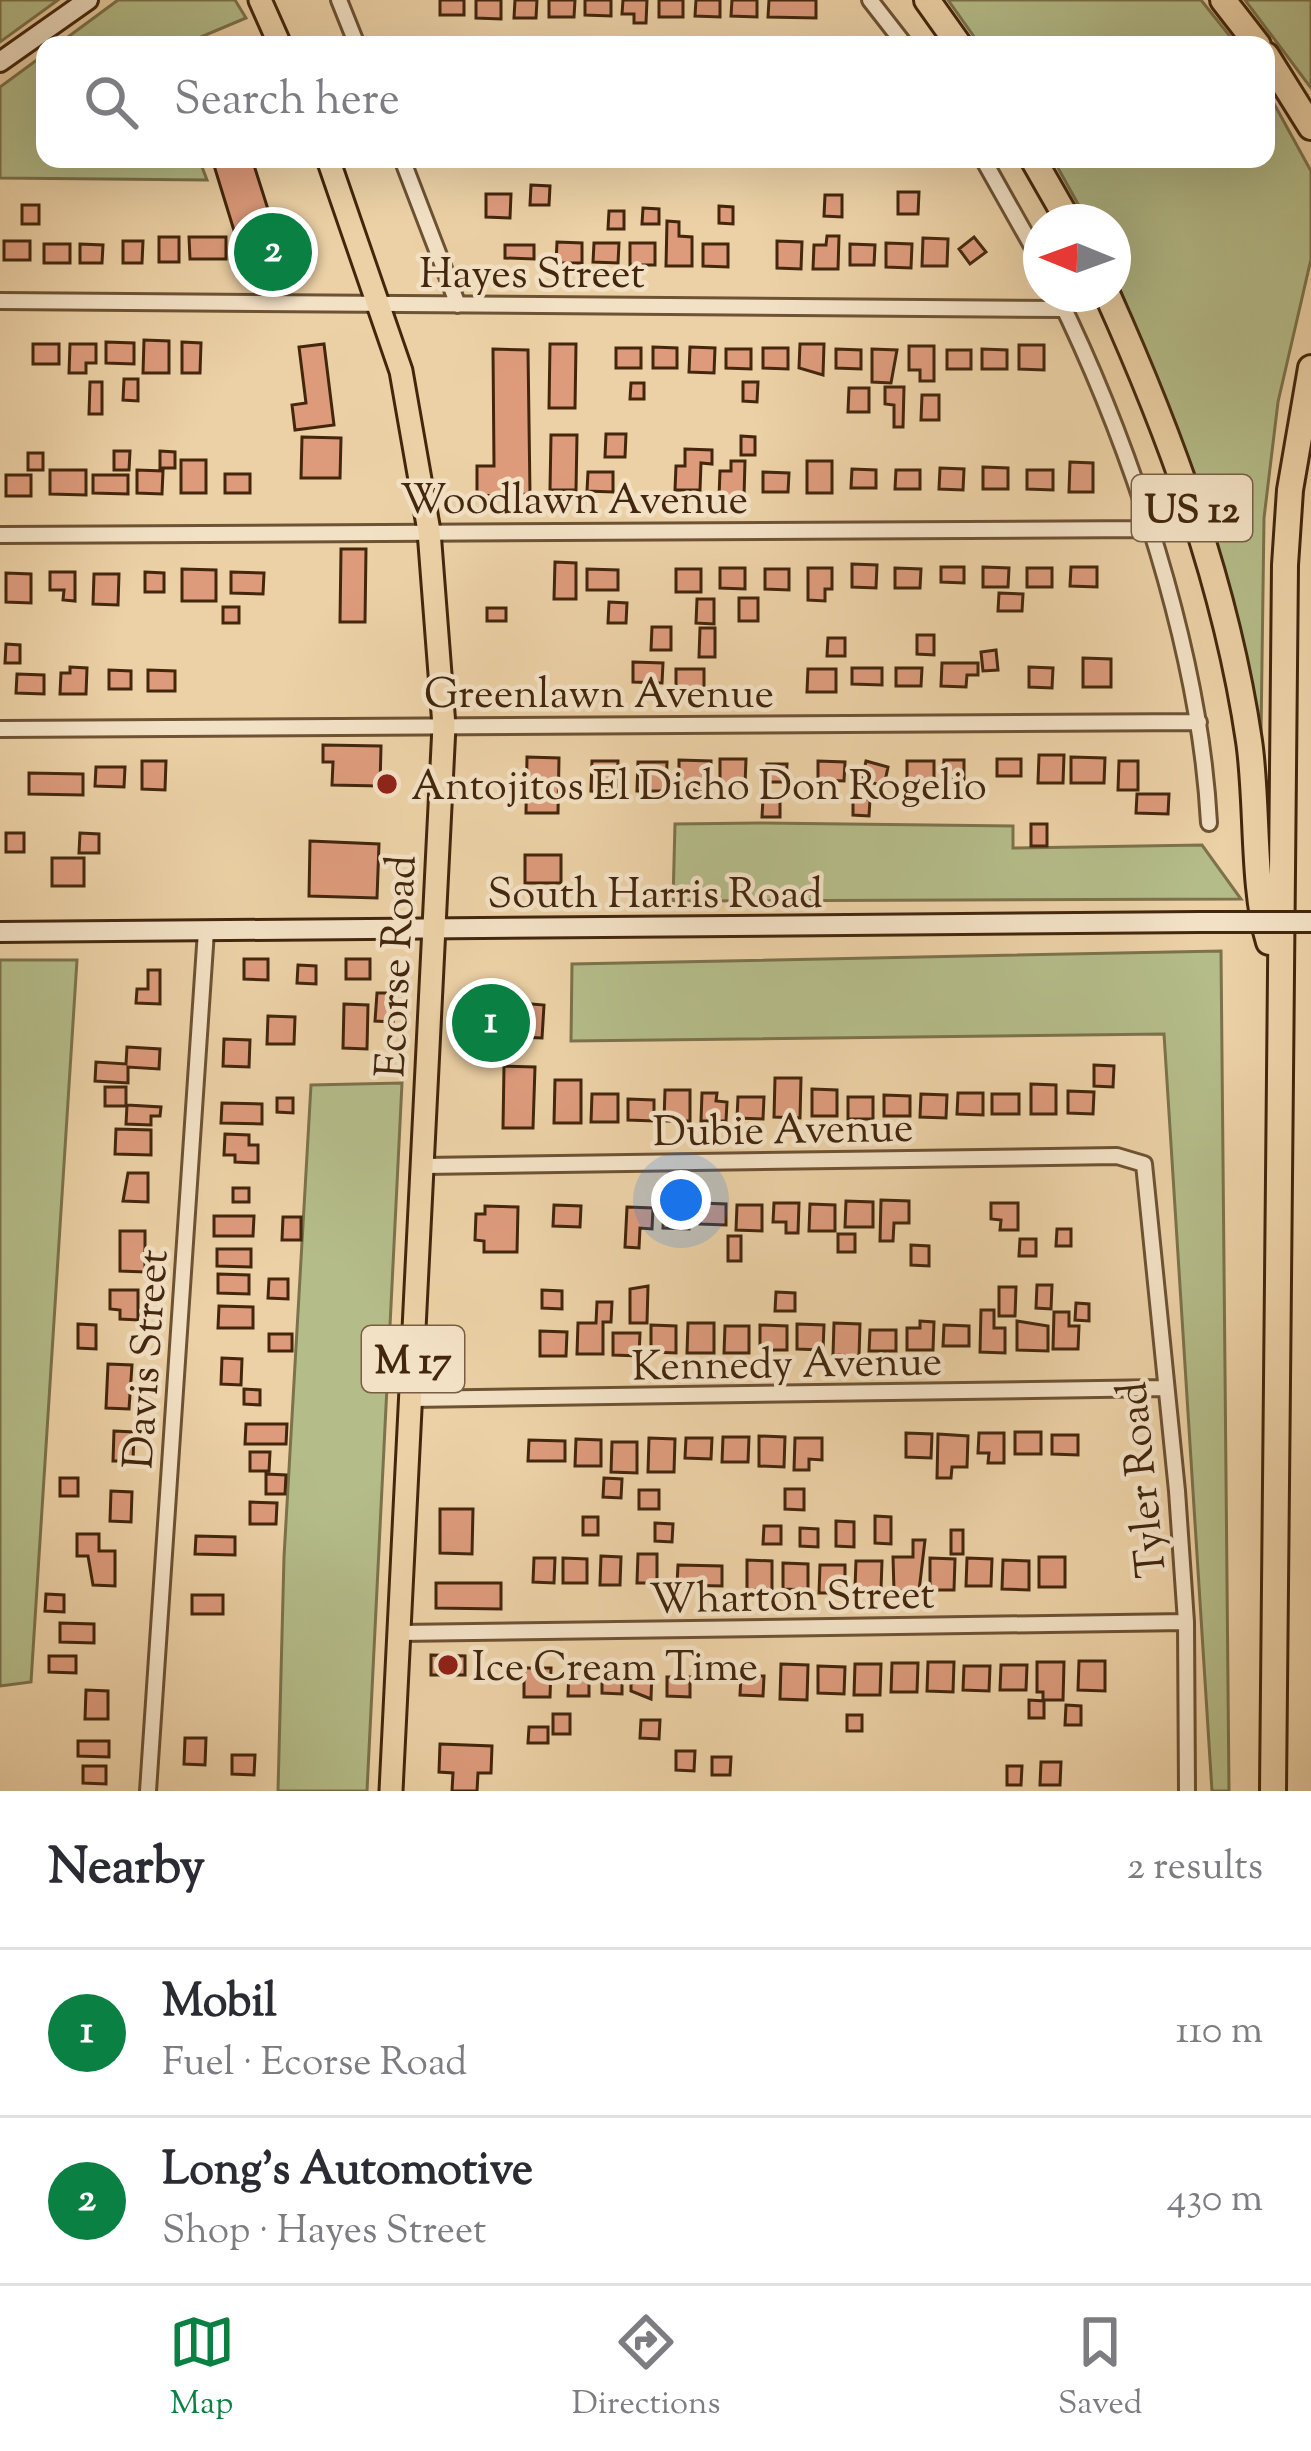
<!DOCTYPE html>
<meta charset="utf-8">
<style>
:root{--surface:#fff;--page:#f2f2f3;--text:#2b2b33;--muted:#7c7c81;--line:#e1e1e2;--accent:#0b8043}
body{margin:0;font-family:"Sorts Mill Goudy",serif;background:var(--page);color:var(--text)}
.compass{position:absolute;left:1023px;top:204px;width:108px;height:108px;border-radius:50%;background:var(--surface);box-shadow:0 12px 48px #0002;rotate:271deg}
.you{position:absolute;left:681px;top:1200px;width:42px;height:42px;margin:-30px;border:9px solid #fff;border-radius:50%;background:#1a73e8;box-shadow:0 0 0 18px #1a73e833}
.badge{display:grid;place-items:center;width:78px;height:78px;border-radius:50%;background:var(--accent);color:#fff;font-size:39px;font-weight:700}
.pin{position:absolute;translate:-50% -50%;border:6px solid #fff;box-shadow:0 3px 12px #0006}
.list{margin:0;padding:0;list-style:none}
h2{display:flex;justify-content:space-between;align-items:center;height:156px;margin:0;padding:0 48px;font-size:51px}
h2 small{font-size:39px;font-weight:400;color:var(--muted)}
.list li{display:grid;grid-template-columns:78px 1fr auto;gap:36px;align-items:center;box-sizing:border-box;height:168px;padding:0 48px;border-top:3px solid var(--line)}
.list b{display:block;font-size:45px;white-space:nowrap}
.list p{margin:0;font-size:39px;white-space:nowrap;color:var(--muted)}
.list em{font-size:39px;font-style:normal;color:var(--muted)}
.icon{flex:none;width:66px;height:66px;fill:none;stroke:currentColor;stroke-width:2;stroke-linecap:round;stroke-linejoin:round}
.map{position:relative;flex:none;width:1311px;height:1791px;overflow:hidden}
.search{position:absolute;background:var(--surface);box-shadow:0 12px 48px #0002;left:36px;right:36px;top:36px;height:132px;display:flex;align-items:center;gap:30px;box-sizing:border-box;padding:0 42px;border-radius:24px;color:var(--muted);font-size:45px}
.sheet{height:492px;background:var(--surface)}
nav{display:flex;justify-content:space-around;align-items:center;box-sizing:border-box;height:168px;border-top:3px solid var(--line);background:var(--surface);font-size:33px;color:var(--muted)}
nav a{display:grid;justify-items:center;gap:6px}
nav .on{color:var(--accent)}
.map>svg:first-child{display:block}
.green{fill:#b4bc89;stroke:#7c724b;stroke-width:3}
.building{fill:#dd9b7c;stroke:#43270d;stroke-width:3}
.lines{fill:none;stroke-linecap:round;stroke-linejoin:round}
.street-casing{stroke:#6d5233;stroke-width:20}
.secondary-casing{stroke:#43270d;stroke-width:24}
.primary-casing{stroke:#43270d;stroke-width:27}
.highway-casing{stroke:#43270d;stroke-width:30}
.street{stroke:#f3e1c5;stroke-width:14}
.secondary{stroke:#f3e1c5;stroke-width:18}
.primary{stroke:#ecd1a6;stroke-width:21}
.highway{stroke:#ecd1a6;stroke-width:24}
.secondary-bridge-casing{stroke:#43270d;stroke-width:24;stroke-linecap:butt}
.secondary-bridge{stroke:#f3e1c5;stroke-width:18}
.poi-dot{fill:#8f2418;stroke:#f3e1c5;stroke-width:4.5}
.labels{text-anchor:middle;stroke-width:9;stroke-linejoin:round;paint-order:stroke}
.shield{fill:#f3e1c5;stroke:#785f44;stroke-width:3}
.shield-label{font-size:39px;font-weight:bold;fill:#43270d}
.street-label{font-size:42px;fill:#43270d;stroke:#f3e1c5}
.poi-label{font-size:42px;fill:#43270d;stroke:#f3e1c5;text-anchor:start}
</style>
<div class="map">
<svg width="1311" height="1791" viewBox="0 0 1311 1791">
<rect width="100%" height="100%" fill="#ecd1a6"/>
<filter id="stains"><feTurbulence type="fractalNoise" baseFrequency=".00167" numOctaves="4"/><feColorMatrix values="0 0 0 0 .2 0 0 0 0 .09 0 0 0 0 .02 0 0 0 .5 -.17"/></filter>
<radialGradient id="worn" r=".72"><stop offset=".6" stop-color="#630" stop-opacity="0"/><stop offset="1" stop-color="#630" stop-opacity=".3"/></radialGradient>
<!-- green -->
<path class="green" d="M0,0H58L0,42Z
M118,0H235L246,18L182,45H57Z
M948,0H1201L1237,45H980Z
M1245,0H1311V88Z
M45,54V159H199L207,180L0,178V87Z
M1266,89L1311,171V259L1278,402L1264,518L1261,735L1202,492L1113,272V222H1088L1053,159H1266Z
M760,823L1013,826V848L1202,845L1241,899L673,901L675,824Z
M1221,951L1229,1791H1212L1164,1034L571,1041L572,964Z
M0,960H77L31,1682L0,1686Z
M402,1083L367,1791H278L284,1557L311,1085Z"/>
<!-- building -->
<path class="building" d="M440,0H464V15H440Z
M476,0H501V19L476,18Z
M515,0H537L536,18H514Z
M549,0H575L574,17H549Z
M585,0H611V16L585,15Z
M623,0H647L646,23H634V14H622Z
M659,0H683V17H659Z
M696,0H720V17L695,16Z
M732,0H757V17L731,16Z
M769,0H816V18L768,17Z
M212,159H252L273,225L236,237Z
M531,185L550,186L549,205H530Z
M898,192H919L918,214H898Z
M486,194H511L510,218L486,217Z
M825,195H842V217L824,216Z
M22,205H39V224H22Z
M719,206L733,207V224L719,223Z
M643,208L659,209V224H642Z
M609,211H624V229H608Z
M667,221L679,222V236L692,237V266H666Z
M827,236H839L838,269H813L814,245H826Z
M159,237H179V262H159Z
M189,237H226V259H190Z
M974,237L986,252L970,264L959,249Z
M923,238L948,239L947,266H922Z
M252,240L295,241V264H251Z
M4,241H30V260H4Z
M123,241H143L142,263H123Z
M777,241L802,242L801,269L777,268Z
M557,242L582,243V263H556Z
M594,243H619L618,263L593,262Z
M630,243H655V265H630Z
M886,243L912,244L911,268L886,267Z
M44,244H70V263H44Z
M80,244L103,245L102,263H80Z
M703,244H728V267L703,266Z
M850,244L875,245L874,265H850Z
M505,245H534V259L505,258Z
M144,340L169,341V373H143Z
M106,342L134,343V364L106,363Z
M182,342L201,343L200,373H182Z
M33,344H59V364H33Z
M70,344H96V363H86V373H69Z
M324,344L334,425L295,430L292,405L306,403L299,347Z
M550,344H576L575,408H549Z
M800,344H824L823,375L799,368Z
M1019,345H1044V370L1019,369Z
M909,346H934V381H920V370H909Z
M653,347L677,348V368H653Z
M690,347L715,348L714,373L689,372Z
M616,348H641V368H616Z
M763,348H788V369L763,368Z
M493,349L528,350L530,494L477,496V466H494Z
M726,349H751V369L726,368Z
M836,349L861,350V369L836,368Z
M872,349L897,350L891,383L872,382Z
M982,349L1007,350V369H982Z
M947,350H971V369H947Z
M124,379H138V401L123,400Z
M90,382H102V414H89Z
M743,382H758L757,402L743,401Z
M631,383H644V399H630Z
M885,387H904L903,427H894V405L885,404Z
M849,388H869V412H848Z
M922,395H939V420H921Z
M606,434H626L625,457H605Z
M551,435H577L576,490H550Z
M741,436L755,437V455H741Z
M302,437L341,438L340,478H301Z
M685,449L712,450V464L701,463L700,490H675L676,466H685Z
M114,451H130L129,470H114Z
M160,451L175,452V468H160Z
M28,453H43V470H28Z
M181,460H206V493H181Z
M731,461H745L744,497H719L720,471H731Z
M807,461H832V493H807Z
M1070,462L1093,463V492H1069Z
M983,467L1008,468V489H983Z
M940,468L964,469L963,490L939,489Z
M852,469L876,470V488H851Z
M50,470H86V495L50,494Z
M137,470L163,471L162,494L137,493Z
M896,470H920V489H895Z
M1027,470H1053V490L1027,489Z
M588,472H613V492L587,491Z
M763,472L789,473L788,492H763Z
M225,474H250V493H225Z
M6,475H31V496H6Z
M93,475H128V494L93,493Z
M341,549H366L365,622H340Z
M555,562L576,563V599H554Z
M852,564L877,565L876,588L852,587Z
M941,567H964V583L941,582Z
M983,567L1009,568L1008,587H983Z
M1071,567H1097V587L1070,586Z
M720,568H745V589L720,588Z
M808,568H832V589H825V601L808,600Z
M895,568L921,569L920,588H895Z
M1027,568H1052V587H1027Z
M182,569L216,570V601H182Z
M587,569L618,570V590H587Z
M676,569H701V592H676Z
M765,569H789V590L765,589Z
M50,572H75V601L63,600L64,590H50Z
M145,572L164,573V592H145Z
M231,572L264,573L263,594L231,593Z
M6,573L31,574V603L6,602Z
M94,574H119L118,605L93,604Z
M999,593L1023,594L1022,611H998Z
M739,598H758V621H739Z
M697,599H714V624L696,623Z
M609,602L627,603L626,623H608Z
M223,607H239V623H223Z
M487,608H506V621H487Z
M652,627H671V650H651Z
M700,628H715V657H699Z
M917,635H934V655L917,654Z
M828,638H845V656H827Z
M6,644L20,645V663H5Z
M996,650L998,670L983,671L981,652Z
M1083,658L1111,659V687H1083Z
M633,662L663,663L662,683L633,682Z
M942,663H978V675H967L966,687L941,686Z
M70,667L87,668L86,694H60L61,673H70Z
M1029,667L1053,668L1052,688L1029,687Z
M852,668H882V685L852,684Z
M896,668H922L921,686H896Z
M676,669H704V692L676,691Z
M808,669H836V692H807Z
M109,670L131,671V689H109Z
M148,670L175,671V691H148Z
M17,674L44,675V694L16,693Z
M323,745L381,746L380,786L332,785L333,762H323Z
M1039,755H1064L1063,783H1038Z
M527,757L559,758L558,813H526Z
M1071,757L1105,758L1104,783H1071Z
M720,759H746L745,785H720Z
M997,759H1021V776H997Z
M679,760L711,761V790H679Z
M944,760H964V780L943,779Z
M142,761H166L165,790L142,789Z
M592,761H618L617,792L591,791Z
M818,761L845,762L844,781L818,780Z
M866,761L888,767L884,786L862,780Z
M907,761H934V781H907Z
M1119,761H1138V790H1118Z
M638,762H667L666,791H637Z
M767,764H787L786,782H767Z
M96,767H125L124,787L95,786Z
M29,773L83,774V795L29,794Z
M1137,794H1169L1168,814L1136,813Z
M763,798L780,799V817H762Z
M853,798L870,799L869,816L853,815Z
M1031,824H1047V846H1031Z
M6,833H24V852H6Z
M80,833L99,834V853H79Z
M310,841L379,844L377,898L309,896Z
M525,855H561V883H525Z
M52,858H84V886H52Z
M244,959H268V980L244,979Z
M346,959H370V979H346Z
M298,965L316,966V984L297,983Z
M148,970H160V1004L136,1003L137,989H148Z
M377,993H394L393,1022L375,1021Z
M520,1003L544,1005L542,1038L519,1037Z
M344,1004L368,1005L367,1049L343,1048Z
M474,1010L510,1012L509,1034H473Z
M268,1016L295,1017L294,1044H267Z
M224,1039L250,1040L249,1067L223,1066Z
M127,1047L160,1049L159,1069L128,1067V1083L95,1081L96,1062L126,1064Z
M1094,1065L1114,1066L1113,1087L1094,1086Z
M504,1066L535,1067L533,1128H503Z
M775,1078H801L800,1118L774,1117Z
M555,1080H581V1123H554Z
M1031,1084L1056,1085V1114H1031Z
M105,1087H126V1106H105Z
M812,1089L837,1090V1116H812Z
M665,1090H690V1121H664Z
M1068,1091L1094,1092L1093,1114L1068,1113Z
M702,1093H717L716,1101L727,1102L726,1121H701Z
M958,1093H983V1115L957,1114Z
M592,1094H618V1122H591Z
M921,1094L947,1095L946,1118L920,1117Z
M992,1094H1019V1114H992Z
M884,1095L910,1096V1116H884Z
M738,1097H764L763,1119L737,1118Z
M848,1097H873V1119H848Z
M277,1098H293V1113L277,1112Z
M628,1099L654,1100V1121L628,1120Z
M222,1103L262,1104V1124L221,1123Z
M127,1105L161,1107L160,1116H151V1125L126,1124Z
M116,1129L151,1130V1155L115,1154Z
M225,1134L249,1135V1145H258V1163L235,1162V1155H224Z
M128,1173H148V1202L123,1201Z
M233,1188H249V1202H233Z
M881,1200L909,1201V1223H894L893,1241H880Z
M846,1201L873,1202V1227H845Z
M664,1203H690L689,1229L663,1228Z
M701,1203L726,1204V1225L700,1224Z
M774,1203H799L798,1233H786V1222H773Z
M991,1203H1018V1230H1000L1001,1220L991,1219Z
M810,1204L835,1205V1231H809Z
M554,1205L581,1206L580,1227L553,1226Z
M737,1205H762V1231L736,1230Z
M485,1206L518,1207L517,1252H484V1241L475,1240L476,1214H485Z
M627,1207L653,1208L652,1229L640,1228L639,1248L625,1247Z
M214,1216H254L253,1236H214Z
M283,1217H301V1240H282Z
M1057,1229H1071V1246H1056Z
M120,1231H145V1272L120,1271Z
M838,1234H855V1252H838Z
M728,1236H741V1261H728Z
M1020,1239H1036V1256H1019Z
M911,1245L929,1246V1266L911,1265Z
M217,1249H251V1267L217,1266Z
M218,1274L249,1275V1294L218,1293Z
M269,1279H288V1299L268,1298Z
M1037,1285H1052L1051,1309L1036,1308Z
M648,1286L647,1323H630V1289Z
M999,1287H1016L1015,1316H999Z
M110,1290H138V1320L120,1319V1310L110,1309Z
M542,1290L562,1291V1309L542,1308Z
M776,1292L795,1293V1311H775Z
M597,1302H612L611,1322H603V1354H577L578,1323H596Z
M1076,1303L1089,1304V1321L1075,1320Z
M219,1306L253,1307V1328H218Z
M981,1310H994V1328H1005V1353L980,1352Z
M1054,1312H1069V1326H1079L1078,1349H1053Z
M920,1321L934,1322L933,1350H907V1328H920Z
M1017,1321L1048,1326V1351L1017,1350Z
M688,1323H714V1353H687Z
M834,1323L860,1324L859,1356L833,1355Z
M78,1324L96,1325V1349L78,1348Z
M797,1324L824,1325L823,1350L797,1349Z
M651,1325L676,1326V1353L651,1352Z
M760,1325L787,1326V1350H760Z
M944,1325L969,1326V1346H943Z
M725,1326H749V1353H724Z
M870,1330H896V1351H869Z
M540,1331L567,1332L566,1356H540Z
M613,1333H640L639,1356L613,1355Z
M269,1334H292V1351H269Z
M222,1358L242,1359L241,1385L221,1384Z
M108,1364L132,1365L129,1409L106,1408Z
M244,1389L260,1390V1405L244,1404Z
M246,1424H287L286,1444H245Z
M114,1431L134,1432L133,1461H113Z
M1015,1432H1041V1454H1015Z
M906,1433L932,1434L931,1458L906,1457Z
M979,1433H1004V1463H988L989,1453H978Z
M938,1434L968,1436L967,1467H952L951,1478H937Z
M1052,1435H1078V1455L1052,1454Z
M759,1436L785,1437L784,1467L759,1466Z
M723,1437H749L748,1462H722Z
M649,1438L675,1439L674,1472H648Z
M686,1438H712L711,1459L685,1458Z
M795,1438H822V1460L809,1459V1470H794Z
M576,1439L601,1440V1466H575Z
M529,1440L565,1441V1461H528Z
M612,1442H637V1473L611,1472Z
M250,1452H270L269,1471H250Z
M266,1474L286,1475L285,1494H266Z
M60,1478H78V1496H60Z
M604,1478L622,1479L621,1498L603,1497Z
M785,1489H804V1510L785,1509Z
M639,1490H659V1509H639Z
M111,1491L132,1492L131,1522L110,1521Z
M250,1502L277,1503L276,1524H250Z
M440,1509H473L472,1554L440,1553Z
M875,1516L891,1517V1544L875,1543Z
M583,1517H598V1535H583Z
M836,1521L854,1522V1547L836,1546Z
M655,1523L673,1524L672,1542L655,1541Z
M764,1526H781V1544H763Z
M800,1528L818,1529V1547L800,1546Z
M951,1530H963V1554H951Z
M77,1534H99V1551H115V1586L93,1585L88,1556H77Z
M196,1536L235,1537V1555L195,1554Z
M913,1540H925L919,1591H894L893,1557H913Z
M638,1554H657V1583H637Z
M601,1556L621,1557L620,1585H600Z
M1039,1557H1065V1587H1039Z
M534,1558H555L554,1583L533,1582Z
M563,1558L587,1559V1583H563Z
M930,1558L955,1559L954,1590H930Z
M967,1558L992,1559L991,1586H966Z
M747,1560L772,1561V1590H747Z
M1003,1560L1029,1561V1590L1002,1589Z
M856,1561H882L881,1589L855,1588Z
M783,1563L808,1564V1590L783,1589Z
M678,1565L722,1566V1586L677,1585Z
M820,1565H845V1593H819Z
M436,1583H501V1609L436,1608Z
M46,1594L64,1595V1612L45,1611Z
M192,1595H223V1614H192Z
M60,1623L94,1624V1643L60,1642Z
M431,1655L465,1656V1675H431Z
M49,1656H76V1673L49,1672Z
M1079,1661H1105V1691L1078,1690Z
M928,1662H954L953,1692L927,1691Z
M1037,1662H1064L1063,1700H1043V1692H1037Z
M892,1663H918L917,1692H891Z
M781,1664L808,1665L807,1700L780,1699Z
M855,1664H881L880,1695H854Z
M1001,1665H1027L1026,1690H1000Z
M818,1666L845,1667L844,1694L818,1693Z
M964,1666H990L989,1691L963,1690Z
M524,1668H551L550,1697H524Z
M569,1668H589V1696H568Z
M602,1670H622V1694L602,1693Z
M631,1670H652L651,1699L631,1691Z
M741,1676H764L763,1696L740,1695Z
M667,1677H690V1697L667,1696Z
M86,1690L108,1691V1719H85Z
M1029,1700L1044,1701V1718H1029Z
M1066,1705L1081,1706V1725H1065Z
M553,1714H570V1734H553Z
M847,1715H862V1731H847Z
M641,1720H660L659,1739L640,1738Z
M529,1727H548V1743H528Z
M185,1738H206L205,1765L184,1764Z
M78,1741H109V1757L78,1756Z
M440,1744L492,1746L491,1773H478L477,1791H452L453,1773L439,1772Z
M676,1751H695L694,1771L676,1770Z
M232,1755H255L254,1775L232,1774Z
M712,1757H731L730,1775H712Z
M1041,1762H1061L1060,1785H1040Z
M83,1766H106V1784L83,1783Z
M1007,1766H1022L1021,1785H1007Z"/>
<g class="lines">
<!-- street casing -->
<g class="street-casing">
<path id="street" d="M339,0L357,45
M870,0L905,45
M402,159L458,305
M983,159L1041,262
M1057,294C1132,447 1200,652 1209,823
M0,301L1064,309
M0,535L1149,529
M0,729L1199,722
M423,1166L1117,1156L1144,1164L1177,1491L1186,1622L1187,1791
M411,1399L1164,1388
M399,1633L1186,1622
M148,1791L206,931"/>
</g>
<!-- secondary casing -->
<g class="secondary-casing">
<path id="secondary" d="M0,62L88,0
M0,932L1200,922"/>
</g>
<!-- primary casing -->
<g class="primary-casing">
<path id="primary" d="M260,0L280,45
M328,159L401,371L429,531L444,726L391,1791"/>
</g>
<!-- highway casing -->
<g class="highway-casing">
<path id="highway" d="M927,0L959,45
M1223,0L1258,45
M1266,55L1311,127
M1033,159L1069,222
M1107,294C1171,436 1226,585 1249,741C1258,801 1252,887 1269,942
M1273,1791L1285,565L1290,490L1311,368"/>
</g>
<!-- street -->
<use href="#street" class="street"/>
<!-- secondary -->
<use href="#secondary" class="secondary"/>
<!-- primary -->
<use href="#primary" class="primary"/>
<!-- highway -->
<use href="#highway" class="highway"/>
<!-- secondary-bridge casing -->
<g class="secondary-bridge-casing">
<path id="secondary-bridge" d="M1200,922H1311"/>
</g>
<!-- secondary-bridge -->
<use href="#secondary-bridge" class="secondary-bridge"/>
</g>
<!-- markers -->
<g class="poi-dot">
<circle cx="387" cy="784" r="12"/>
<circle cx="448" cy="1665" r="12"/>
</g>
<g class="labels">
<!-- shield labels -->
<g class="shield">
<rect x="1132" y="475" width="120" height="66" rx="9"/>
<rect x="362" y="1326" width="102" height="66" rx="9"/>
</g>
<g class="shield-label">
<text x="1192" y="522">US 12</text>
<text x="413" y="1373">M 17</text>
</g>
<!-- street labels -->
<g class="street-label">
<text x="532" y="287">Hayes Street</text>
<text x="574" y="513">Woodlawn Avenue</text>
<text x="599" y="707">Greenlawn Avenue</text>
<text x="655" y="907">South Harris Road</text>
<text transform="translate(394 966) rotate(-87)" y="15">Ecorse Road</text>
<text transform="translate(783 1128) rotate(-1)" y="15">Dubie Avenue</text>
<text transform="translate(144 1359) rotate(-86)" y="15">Davis Street</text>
<text transform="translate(787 1362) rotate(-1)" y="15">Kennedy Avenue</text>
<text transform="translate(1140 1480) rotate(-96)" y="15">Tyler Road</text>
<text transform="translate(792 1595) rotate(-1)" y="15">Wharton Street</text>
</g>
<!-- poi labels -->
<g class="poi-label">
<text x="411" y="799">Antojitos El Dicho Don Rogelio</text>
<text x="472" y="1680">Ice Cream Time</text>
</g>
</g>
<rect width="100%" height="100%" filter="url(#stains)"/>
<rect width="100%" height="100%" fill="url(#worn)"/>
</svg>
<svg class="compass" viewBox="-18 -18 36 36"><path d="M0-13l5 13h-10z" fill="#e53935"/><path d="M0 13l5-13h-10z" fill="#7c7c81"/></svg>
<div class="you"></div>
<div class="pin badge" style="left:491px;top:1023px">1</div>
<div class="pin badge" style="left:273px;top:252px">2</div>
<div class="search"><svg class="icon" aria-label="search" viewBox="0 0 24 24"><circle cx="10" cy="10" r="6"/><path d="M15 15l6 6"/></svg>Search here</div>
</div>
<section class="sheet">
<h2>Nearby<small>2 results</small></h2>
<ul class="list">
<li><span class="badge">1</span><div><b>Mobil</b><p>Fuel · Ecorse Road</p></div><em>110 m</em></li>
<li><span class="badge">2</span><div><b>Long’s Automotive</b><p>Shop · Hayes Street</p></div><em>430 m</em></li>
</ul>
</section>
<nav>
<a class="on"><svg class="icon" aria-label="map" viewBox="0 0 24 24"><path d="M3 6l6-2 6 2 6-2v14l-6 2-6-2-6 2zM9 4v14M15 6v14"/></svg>Map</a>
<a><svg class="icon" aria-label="directions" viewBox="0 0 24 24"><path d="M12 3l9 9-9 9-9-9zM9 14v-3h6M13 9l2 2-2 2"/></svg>Directions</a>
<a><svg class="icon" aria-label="saved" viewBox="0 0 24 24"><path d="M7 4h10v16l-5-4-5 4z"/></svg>Saved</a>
</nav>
